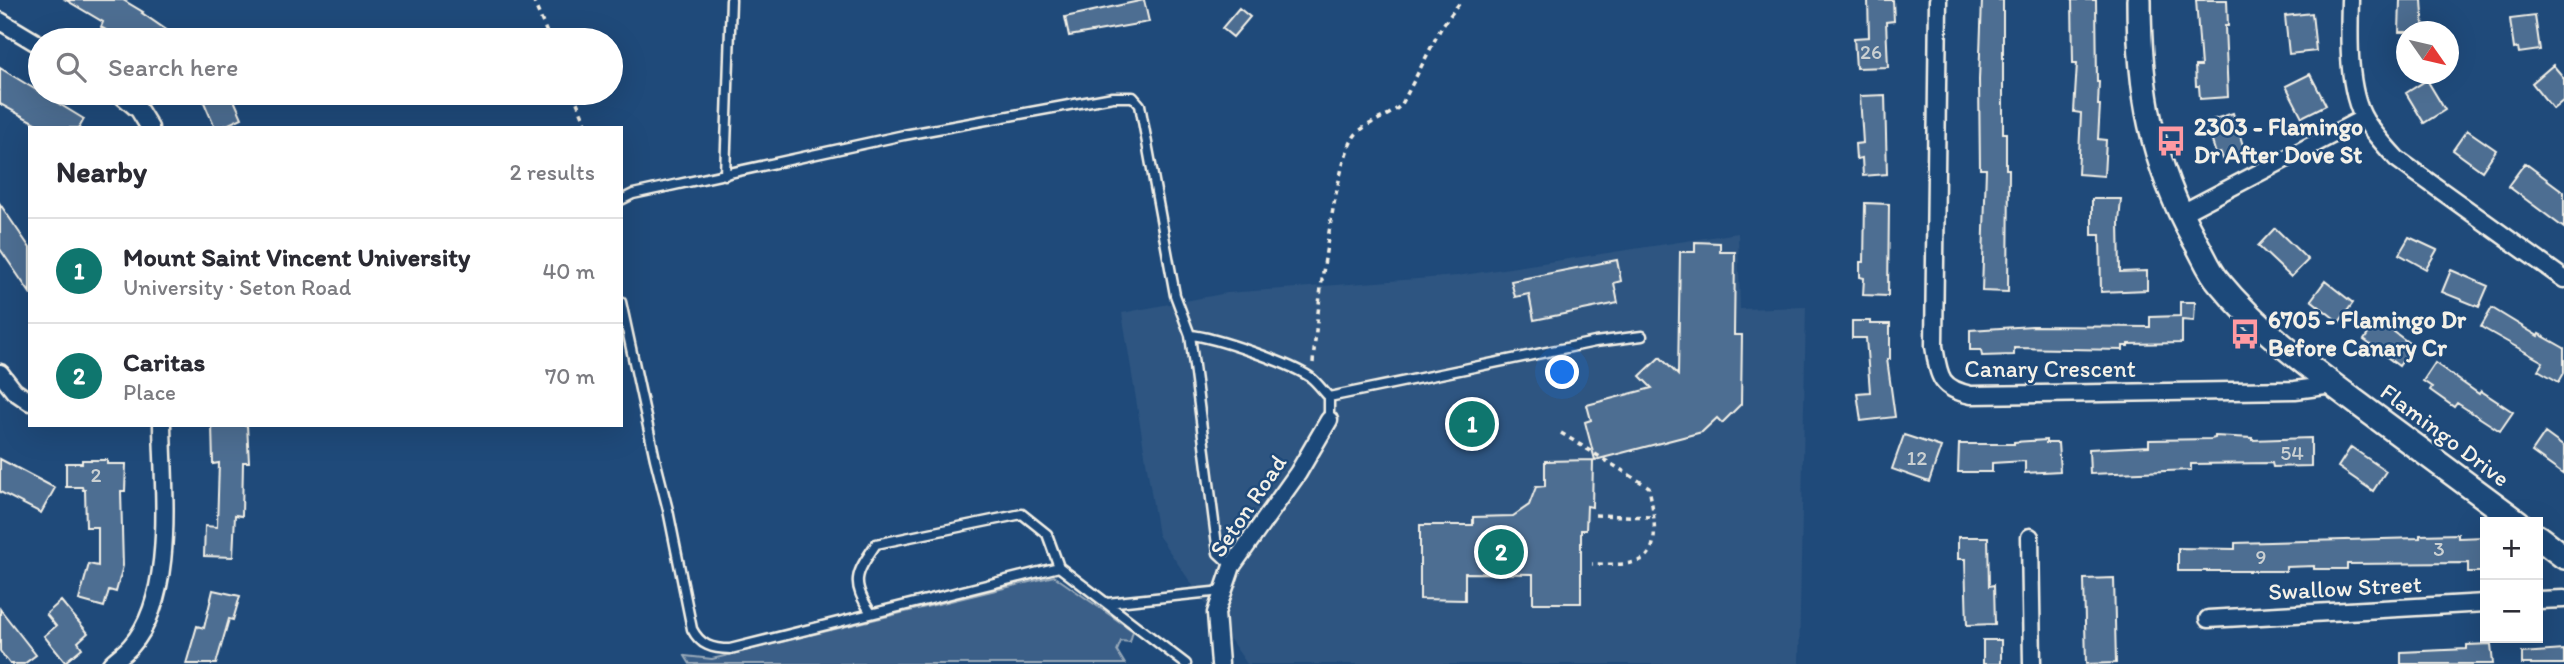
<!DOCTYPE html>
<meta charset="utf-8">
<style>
:root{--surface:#fff;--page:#f2f2f3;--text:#2b2b33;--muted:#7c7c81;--line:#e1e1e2;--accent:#0f766e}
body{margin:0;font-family:Itim,sans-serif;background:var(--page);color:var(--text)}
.controls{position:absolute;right:21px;bottom:21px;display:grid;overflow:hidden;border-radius:0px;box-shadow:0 7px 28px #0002}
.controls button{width:63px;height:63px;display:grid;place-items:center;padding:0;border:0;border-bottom:2px solid var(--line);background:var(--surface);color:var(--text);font:35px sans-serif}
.compass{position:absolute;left:2396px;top:21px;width:63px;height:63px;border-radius:50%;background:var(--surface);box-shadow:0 7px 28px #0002;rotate:124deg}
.you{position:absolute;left:1563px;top:373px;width:24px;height:24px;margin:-18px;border:5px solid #fff;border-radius:50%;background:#1a73e8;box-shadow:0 0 0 10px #1a73e833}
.badge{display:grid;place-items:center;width:46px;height:46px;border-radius:50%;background:var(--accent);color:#fff;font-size:23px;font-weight:700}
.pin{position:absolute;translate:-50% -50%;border:4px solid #fff;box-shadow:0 2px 7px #0006}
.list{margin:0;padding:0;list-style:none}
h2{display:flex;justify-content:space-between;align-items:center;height:91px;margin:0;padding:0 28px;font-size:30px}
h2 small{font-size:23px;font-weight:400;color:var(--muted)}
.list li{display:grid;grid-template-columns:46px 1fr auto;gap:21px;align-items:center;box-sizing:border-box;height:105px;padding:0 28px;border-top:2px solid var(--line)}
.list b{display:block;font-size:26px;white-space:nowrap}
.list p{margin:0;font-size:23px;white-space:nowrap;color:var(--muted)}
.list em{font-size:23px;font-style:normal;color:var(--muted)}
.icon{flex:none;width:38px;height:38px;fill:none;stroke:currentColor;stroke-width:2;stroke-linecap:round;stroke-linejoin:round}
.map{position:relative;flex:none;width:2564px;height:664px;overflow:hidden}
.search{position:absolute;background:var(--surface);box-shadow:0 7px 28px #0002;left:28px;top:28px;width:595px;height:77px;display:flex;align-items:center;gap:18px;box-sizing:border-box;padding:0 24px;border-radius:38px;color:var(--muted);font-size:26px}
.panel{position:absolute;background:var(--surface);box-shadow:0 7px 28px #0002;left:28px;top:126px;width:595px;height:301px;border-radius:0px}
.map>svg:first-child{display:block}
.built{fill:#2d5581}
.green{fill:#3a5f88;stroke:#97a8b8;stroke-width:2}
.building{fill:#4d6e92;stroke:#f4f1e8;stroke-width:2}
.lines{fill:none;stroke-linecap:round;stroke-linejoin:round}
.lane-casing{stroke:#f4f1e8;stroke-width:13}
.street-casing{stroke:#f4f1e8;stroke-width:21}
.secondary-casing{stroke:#f4f1e8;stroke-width:28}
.path{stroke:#f4f1e8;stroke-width:3.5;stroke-dasharray:5 5;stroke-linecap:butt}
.lane{stroke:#1f4a7a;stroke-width:8}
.street{stroke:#1f4a7a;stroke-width:16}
.secondary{stroke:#1f4a7a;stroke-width:23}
.labels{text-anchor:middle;stroke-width:5;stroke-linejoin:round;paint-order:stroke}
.number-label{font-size:21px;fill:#cad0d2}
.poi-label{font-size:24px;font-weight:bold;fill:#f4f1e8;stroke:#1f4a7a;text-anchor:start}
.street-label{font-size:24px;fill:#f4f1e8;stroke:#1f4a7a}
</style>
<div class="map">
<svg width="2564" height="664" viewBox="0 0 2564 664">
<rect width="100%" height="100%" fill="#1f4a7a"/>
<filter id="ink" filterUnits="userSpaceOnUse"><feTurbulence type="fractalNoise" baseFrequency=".0143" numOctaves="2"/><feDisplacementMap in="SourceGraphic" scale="14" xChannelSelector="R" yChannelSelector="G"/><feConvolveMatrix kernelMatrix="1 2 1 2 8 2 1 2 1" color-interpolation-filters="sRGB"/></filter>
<g filter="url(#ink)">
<!-- built -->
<path class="built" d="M1738,233L1740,309L1806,307L1799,664H1247L1158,535L1122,313L1227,293L1457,276Z"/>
<!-- green -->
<path class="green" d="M1054,576L1133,631L1130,642L1121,641L1117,651L1125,664H690L685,656L712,659Z"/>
<!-- building -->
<path class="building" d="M66,0H123L143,12L142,13L181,40H123L101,27L103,22Z
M1144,0L1149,22L1069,36L1065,17Z
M1868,0H1893L1894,21L1886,22L1888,67L1856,68L1854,38L1869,37Z
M1982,0H2003V133H2006V169H2009L2008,292L1982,291L1986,169H1980L1979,80Z
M2072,0H2096L2097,82H2099L2098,105H2100L2098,139L2106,140L2104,176L2078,174L2081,113L2074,112L2077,63H2073Z
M2196,0H2227L2228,26H2225L2228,97L2200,99L2199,86H2196L2195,66H2201Z
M2400,0H2422L2424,32H2399Z
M1239,8L1250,17L1233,37L1222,28Z
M2312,13L2316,51L2289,54L2285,16Z
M2535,16L2540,50L2519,53L2518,48L2514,49L2510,19Z
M2553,65L2564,78V100L2553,109L2532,83Z
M0,68L84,119L79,128H44L0,104Z
M2310,74L2326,105L2302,117L2286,86Z
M2427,80L2445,110L2424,123L2406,93Z
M200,93H231L242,118L220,128H215Z
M1885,95L1887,174L1863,176L1862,158L1856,159L1855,144L1863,143L1860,96Z
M2233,113L2246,155L2224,162L2221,153L2216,154L2206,122Z
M2467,130L2496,150L2482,171L2453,150Z
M2525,163L2564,192V228L2508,186Z
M2092,199H2121L2119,222L2120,272L2147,271V290L2101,292L2100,235H2092Z
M1865,203L1889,204L1888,296L1863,295L1864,278L1860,277V262H1864Z
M0,204L30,248V293L0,249Z
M2275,228L2308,260L2291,277L2258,246Z
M2409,237L2437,250L2426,269L2399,254Z
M1695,242L1720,243V252H1735L1734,335H1742L1741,404L1722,423L1717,418L1702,432L1595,460L1585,422L1591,420L1587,405L1652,388L1640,376L1660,357L1678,375L1680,252H1695Z
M1617,260L1621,281L1614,283L1618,303L1534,320L1529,294L1515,297L1511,281Z
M2451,270L2488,286L2479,307L2442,292Z
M2325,281L2353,303L2339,322L2311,300Z
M2180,302H2195L2194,321L2182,320V343L2128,344V346H2123V350L2014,348V355L1982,356L1981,350H1970V330L2032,326L2150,327V317L2180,316Z
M2492,308L2538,336L2539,334L2564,348V373L2559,382L2538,370L2543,362L2481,327Z
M2378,320L2413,346L2399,366L2364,340Z
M1852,321H1870V324H1890V359H1887L1895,417L1861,421L1857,393L1870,392L1866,338H1852Z
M2435,363L2479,394L2481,391L2513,412L2500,431L2457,403L2454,407L2430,390L2432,387L2423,381Z
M212,425H247L249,462H243L242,516L235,515L233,557L204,556L205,526L217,527L219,463L213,464Z
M2545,433L2564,447V475L2532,452Z
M1904,435L1941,447L1929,482L1892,469Z
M2215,436L2252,438V440L2311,438V466L2273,467L2272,463L2191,464V470L2090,474L2089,449L2149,446V440L2211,439L2215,438Z
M2046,440V443H2058L2060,471L2025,473V461L1992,463V472H1958L1959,444H2014V442Z
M2351,447L2386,471L2373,491L2338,467Z
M0,459L55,488L41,513L0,492Z
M82,460H107V464H126L125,491H121L123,566L116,592L109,590L104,607L79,600L89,564L98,566V527H86L85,490H83L82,487H66V463H82Z
M1593,460L1592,507L1587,506L1586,530H1581V603H1533V574L1465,573V600L1420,599V525H1473V517L1513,516L1529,505L1536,487L1545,486V461Z
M2458,534V538L2485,537V572H2468V563L2347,564V569H2314V566L2286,567V571H2178V548L2235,549V543L2420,538V535Z
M1958,537H1988L1989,586L1994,585L1995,624L1967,625L1965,559H1958Z
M2114,578L2116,663L2086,664L2084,579Z
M213,590L240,596L233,620L229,619L216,664H186L197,626L204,628Z
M61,601L88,633L78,642L82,648L65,662L44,636L56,626L46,614Z
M0,609L36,655L24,664H10L0,651Z
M1983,640H2001V664H1983Z
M2491,644L2493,664H2401V652L2467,649V645Z
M2564,650V664H2522V653Z"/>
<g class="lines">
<!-- lane casing -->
<g class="lane-casing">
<path id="lane" d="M725,175L731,0
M621,200L633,194L904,135L1113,97H1133L1140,105L1175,295L1190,335L1218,553L1232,566
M621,302L655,459L668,510L692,629C700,645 712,649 730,649L1059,567
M1190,335C1215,337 1289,363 1310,377C1317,382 1323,391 1329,397V420
M1329,397L1595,342L1642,336
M1107,603L1222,591
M871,613C850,581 856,574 876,544L1022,514L1047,534L1059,567L1186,664"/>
</g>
<!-- street casing -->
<g class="street-casing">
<path id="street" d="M1938,0L1934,346C1939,376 1939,388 1971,395L2295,390L2333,385
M2350,0C2349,35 2347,90 2365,120C2374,134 2386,147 2397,159L2564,279
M0,21L40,45
M119,93L139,110L150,128
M2180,214L2364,118
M0,373L14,391L30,402
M2030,537L2032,664
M2538,600L2564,599
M2208,619L2485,603
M111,664C117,658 125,653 131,646C176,595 163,489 162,425
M1220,664L1216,613L1232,566L1298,473L1329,420"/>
</g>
<!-- secondary casing -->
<g class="secondary-casing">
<path id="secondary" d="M2139,0C2139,90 2151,162 2195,241C2203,254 2209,271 2219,282C2259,331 2313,370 2364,408C2415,446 2466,484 2518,522
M2538,537L2564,557"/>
</g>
<!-- path -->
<path class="path" d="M533,0L550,40
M573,93L588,128
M1313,363C1316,324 1334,155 1357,133C1371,120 1390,117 1402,104L1442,26L1462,0
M1561,433L1649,487C1652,506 1663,551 1641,560C1627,566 1607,564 1592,564
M1595,515L1653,517"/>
<!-- lane -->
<use href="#lane" class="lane"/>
<!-- street -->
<use href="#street" class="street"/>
<!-- secondary -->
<use href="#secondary" class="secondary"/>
</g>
</g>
<!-- icons -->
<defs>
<g id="bus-bare" transform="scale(2.415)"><path d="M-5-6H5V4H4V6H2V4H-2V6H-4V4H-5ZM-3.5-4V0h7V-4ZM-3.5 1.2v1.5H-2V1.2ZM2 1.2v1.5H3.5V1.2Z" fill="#ff9aa2" stroke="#1f4a7a" stroke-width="2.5" paint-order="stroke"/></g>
</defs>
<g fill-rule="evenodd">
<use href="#bus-bare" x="2171" y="141"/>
<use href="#bus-bare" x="2245" y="334"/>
</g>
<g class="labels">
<!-- number labels -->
<g class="number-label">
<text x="1871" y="59">26</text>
<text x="2292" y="460">54</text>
<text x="1917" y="465">12</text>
<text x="96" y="482">2</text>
<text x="2439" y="556">3</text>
<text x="2261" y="564">9</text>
</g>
<!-- poi labels -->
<g class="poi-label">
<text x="2194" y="135">2303 - Flamingo<tspan x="2194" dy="28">Dr After Dove St</tspan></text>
<text x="2268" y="328">6705 - Flamingo Dr<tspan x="2268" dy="28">Before Canary Cr</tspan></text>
</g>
<!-- street labels -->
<g class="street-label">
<text x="2050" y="377">Canary Crescent</text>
<text transform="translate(2445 435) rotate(37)" y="8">Flamingo Drive</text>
<text transform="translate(1248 506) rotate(-56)" y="8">Seton Road</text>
<text transform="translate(2345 588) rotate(-3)" y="8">Swallow Street</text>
</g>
</g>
</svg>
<div class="controls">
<button>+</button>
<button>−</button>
</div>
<svg class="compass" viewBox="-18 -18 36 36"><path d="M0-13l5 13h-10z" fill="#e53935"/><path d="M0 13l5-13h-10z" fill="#7c7c81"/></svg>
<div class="you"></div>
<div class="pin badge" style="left:1472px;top:424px">1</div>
<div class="pin badge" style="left:1501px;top:552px">2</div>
<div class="search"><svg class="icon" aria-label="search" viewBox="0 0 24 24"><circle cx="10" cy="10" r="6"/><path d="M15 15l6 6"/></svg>Search here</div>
<section class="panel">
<h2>Nearby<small>2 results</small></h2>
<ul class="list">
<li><span class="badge">1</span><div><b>Mount Saint Vincent University</b><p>University · Seton Road</p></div><em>40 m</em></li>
<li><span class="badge">2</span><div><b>Caritas</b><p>Place</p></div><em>70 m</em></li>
</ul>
</section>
</div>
